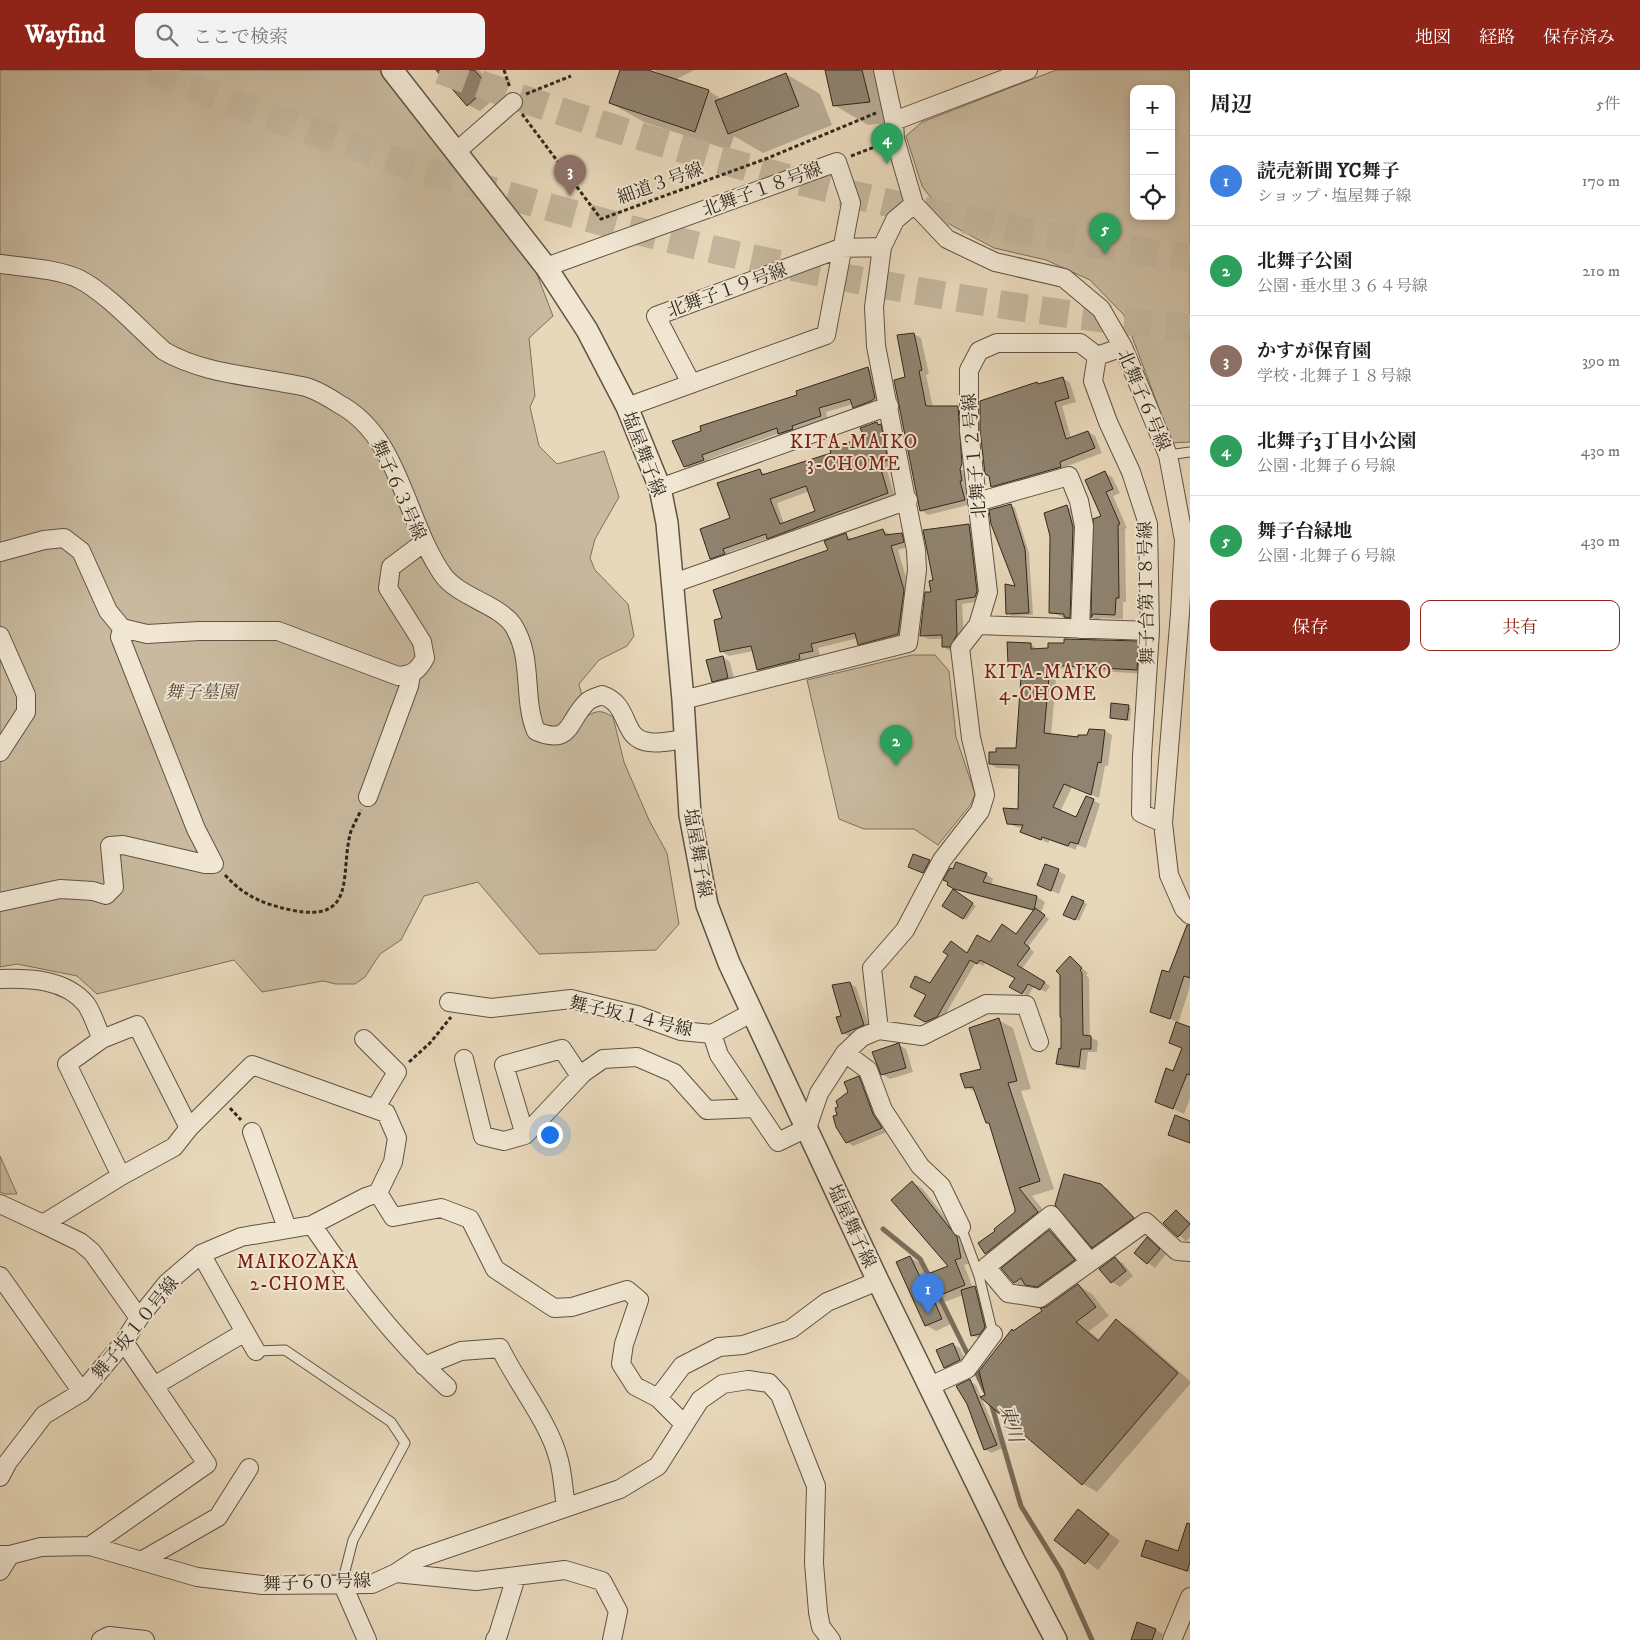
<!DOCTYPE html>
<html lang="ja">
<meta charset="utf-8">
<style>
:root{--surface:#fff;--page:#f2f2f2;--text:#222;--muted:#767676;--line:#e0e0e0;--accent:#8f2418}
body{margin:0;font-family:"IM FELL DW Pica","Noto Serif JP",serif;background:var(--page);color:var(--text)}
.controls{position:absolute;right:15px;top:15px;display:grid;overflow:hidden;border-radius:10px;box-shadow:0 2px 8px #0003}
.controls button{width:45px;height:45px;display:grid;place-items:center;padding:0;border:0;border-bottom:1px solid var(--line);background:var(--surface);color:var(--text);font:25px sans-serif}
.you{position:absolute;left:549px;top:1064px;width:18px;height:18px;margin:-12px;border:4px solid #fff;border-radius:50%;background:#1a73e8;box-shadow:0 0 0 8px #1a73e833}
.badge{display:grid;place-items:center;width:32px;height:32px;border-radius:50%;background:var(--accent);color:#fff;font-size:16px;font-weight:700}
.pin{position:absolute;translate:-50% -41px;filter:drop-shadow(0 1px 2px #0008)}
.pin::after{content:'';position:absolute;top:26px;width:18px;height:15px;background:inherit;clip-path:polygon(0 0,100% 0,50% 100%)}
.list{margin:0;padding:0;list-style:none}
h2{display:flex;justify-content:space-between;align-items:center;height:65px;margin:0;padding:0 20px;font-size:21px}
h2 small{font-size:16px;font-weight:400;color:var(--muted)}
.list li{display:grid;grid-template-columns:32px 1fr auto;gap:15px;align-items:center;box-sizing:border-box;height:90px;padding:0 20px;border-top:1px solid var(--line)}
.list b{display:block;font-size:19px;white-space:nowrap}
.list p{margin:0;font-size:16px;white-space:nowrap;color:var(--muted)}
.list em{font-size:16px;font-style:normal;color:var(--muted)}
.actions{display:flex;gap:10px;padding:15px 20px}
.actions a{flex:1;padding:11px 0;border:1px solid var(--accent);border-radius:10px;text-align:center;font-size:18px;color:var(--accent)}
.actions .main{background:var(--accent);color:#fff}
.icon{flex:none;width:28px;height:28px;fill:none;stroke:currentColor;stroke-width:2;stroke-linecap:round;stroke-linejoin:round}
.map{position:relative;flex:none;width:1190px;height:1570px;overflow:hidden}
header{display:flex;align-items:center;gap:30px;box-sizing:border-box;height:70px;padding:0 25px;background:var(--accent);color:#fff}
header strong{font-size:24px}
nav{display:flex;gap:28px;margin-inline-start:auto;font-size:18px}
.search{width:350px;height:45px;background:var(--page);display:flex;align-items:center;gap:12px;box-sizing:border-box;padding:0 18px;border-radius:10px;color:var(--muted);font-size:19px}
main{display:flex}
aside{flex:1;background:var(--surface)}
.map>svg:first-child{display:block}
.green{fill:#c9ba9f;stroke:#7d705e;fill-rule:evenodd}
.shadow{fill:#0003;fill-rule:evenodd}
.lines{fill:none;stroke-linecap:round;stroke-linejoin:round}
.stream{stroke:#7a6d5c;stroke-width:5}
.building{fill:#90836f;stroke:#31271e;fill-rule:evenodd}
.motorway-tunnel{stroke:#c3b59b;stroke-width:28;stroke-dasharray:28 14;stroke-linecap:butt}
.service-casing{stroke:#5f5345;stroke-width:11}
.minor-casing{stroke:#5f5345;stroke-width:20}
.tertiary-casing{stroke:#5f5345;stroke-width:24}
.path{stroke:#31271e;stroke-width:3;stroke-dasharray:4 2.5;stroke-linecap:butt}
.service{stroke:#f0e6d2;stroke-width:9}
.minor{stroke:#f0e6d2;stroke-width:18}
.tertiary{stroke:#f0e6d2;stroke-width:21}
.labels{text-anchor:middle;stroke-width:4;stroke-linejoin:round;paint-order:stroke}
.street-label{font-size:18px;fill:#31271e;stroke:#f0e6d2}
.park-label{font-size:18px;font-style:italic;fill:#574c3e;stroke:#f0e6d2}
.neighbourhood-label{font-size:19px;letter-spacing:1px;fill:#7a1f14;stroke:#f0e6d2}
.water-label{font-size:19px;font-style:italic;fill:#554a3d;stroke:#f0e6d2}
</style>
<header>
<strong>Wayfind</strong>
<div class="search"><svg class="icon" aria-label="search" viewBox="0 0 24 24"><circle cx="10" cy="10" r="6"/><path d="M15 15l6 6"/></svg>ここで検索</div>
<nav><a>地図</a><a>経路</a><a>保存済み</a></nav>
</header>
<main>
<div class="map">
<svg width="1190" height="1570" viewBox="0 0 1190 1570">
<rect width="100%" height="100%" fill="#e8d8ba"/>
<filter id="stains"><feTurbulence type="fractalNoise" baseFrequency=".004" numOctaves="4"/><feColorMatrix values="0 0 0 0 .2 0 0 0 0 .09 0 0 0 0 .02 0 0 0 .5 -.17"/></filter>
<radialGradient id="worn" r=".72"><stop offset=".6" stop-color="#630" stop-opacity="0"/><stop offset="1" stop-color="#630" stop-opacity=".3"/></radialGradient>
<!-- green -->
<path class="green" d="M0,0H382L533,194L553,246L529,268L535,326L530,337L539,376L557,394L604,381L619,427L595,469L590,488L595,500L628,534L634,566L627,576L599,590L579,614L587,646C598,640 601,640 613,647L624,692L649,750L667,783L679,854L656,880L539,884L478,812L424,826L401,870L380,884L365,907L355,914H336L323,911L262,922L234,890L97,924L77,906L17,894L0,897Z
M1056,0H1190V372L1172,373L1124,245L1090,210L1046,190L994,178L951,155L922,116L906,66L922,52ZM1134,19H1171V146H1134Z
M912,585H935L949,601L956,667L975,724L971,734L938,775L914,759H864L839,749L807,610Z
M0,1086L17,1124H5L0,1122Z"/>
<!-- shadow -->
<path class="shadow" d="M437,0H479L500,24L480,41L468,35Z
M621,0H644L663,5L654,0H694L675,10L709,21L723,30L786,4L820,24L832,55L763,83L734,66L729,80L644,52L610,33Z
M826,0H891L903,51L868,55L834,35Z
M914,264L921,268L929,304L926,305L933,338H958L966,342L972,434L928,445L921,440L906,308ZM957,340H960L964,400H961Z
M868,298L876,303L882,333L861,341L853,334L826,342L828,350L787,367L780,363L709,389L711,394L692,400L685,396L673,372Z
M1063,308L1070,313L1076,332L1062,336L1071,368L1088,362L1095,366L1102,383L1067,396L1068,401L1000,420L992,416L1037,313L1040,315Z
M877,353L884,357L894,394L886,397L895,427L776,472L770,468L730,482L731,488L719,492L711,488L759,400L767,405L833,383L866,367ZM810,421L817,442L784,454L777,433Z
M1105,403L1112,407L1120,423L1113,426L1127,458L1125,459L1126,532H1123V549L1101,548L1099,551L1092,548L1095,450L1102,446Z
M1010,435L1015,438L1029,483L1033,545L1012,546L1008,543L1017,517Z
M1067,437L1074,441L1080,462L1073,551L1050,542Z
M969,455L976,459L982,531L962,534L964,569L957,580L950,581L944,577L943,569H928L921,565L935,511Z
M883,460L891,465L902,464L910,469L911,476L898,480L911,525L906,569L867,578L859,574L858,568L818,578L820,585L807,589L808,593L766,604L758,600L753,581L729,586L721,581L724,549L829,481L845,465L854,470Z
M1138,572L1146,577L1144,604L1057,598L1051,665L1079,668L1088,666L1090,660L1105,661L1112,665L1108,696H1105L1099,728L1072,717L1060,742L1076,749L1093,730L1100,734L1086,778L1077,775L1076,780L1050,770L1048,773L1022,761L1023,758L1016,757L1008,753L1020,740V699L997,698L990,694L1017,679L1023,597H1017L1009,593L1031,574L1038,580Z
M723,587L730,592L735,612L720,615L713,611Z
M1128,636L1131,638L1130,651L1111,648Z
M914,785L932,793L927,804L913,798Z
M1046,795L1066,805L1059,824L1038,815Z
M986,804L993,809L991,815L1037,827L1045,832L1041,843L1049,849L1028,877L1034,882L1022,899L1050,916L1046,922L1034,916L1028,926L1011,916L1016,907L986,892L983,896L976,892L942,950L932,955L916,945L930,915L990,873L1016,865L1034,841L963,822L945,810Z
M957,823L976,836L966,850L944,836Z
M1072,827L1087,834L1079,851L1068,846Z
M1190,872V916L1178,954L1190,958V1029L1184,1044L1156,1031L1174,1003L1182,979L1170,972L1177,952L1152,941Z
M1070,888L1088,903L1086,905L1089,908L1090,967L1098,971L1097,982H1088L1086,1000L1065,997L1058,993L1062,980Z
M849,913L856,917L870,958L849,966L843,963V946Z
M998,950L1013,958L1031,1019L1021,1021L1054,1119L1032,1126L1052,1151L1001,1191L986,1183L980,1174L1016,1143L990,1054L987,1052L977,1023L966,1017L983,1000Z
M899,975L906,979L913,1002L890,1009L882,1004Z
M858,1008L865,1011L887,1062L853,1076L847,1072L839,1045L840,1037Z
M913,1113L922,1118L966,1173L971,1193L964,1195L973,1218L983,1222L992,1262L980,1269L972,1265L963,1225L942,1233L951,1254L936,1261L926,1255L910,1187L920,1193L926,1206L950,1197Z
M1101,1115L1107,1118L1138,1151L1098,1180L1093,1177Z
M1176,1142L1190,1152V1167L1186,1171L1165,1153Z
M1050,1161L1057,1166L1081,1195L1046,1220L1034,1219L1026,1214L1022,1217L1014,1212Z
M1147,1169L1166,1184L1155,1198L1135,1183Z
M1115,1189L1123,1193L1133,1206L1120,1217L1112,1212L1101,1199Z
M1078,1215L1092,1224L1109,1246L1089,1261L1100,1270L1117,1251L1131,1259L1190,1311V1314L1097,1422L1083,1414L986,1326L1014,1262Z
M952,1274L960,1278L967,1294L952,1302L945,1297Z
M970,1311L976,1315L1003,1378L991,1383L985,1379L968,1333Z
M1079,1441L1120,1471L1098,1500L1056,1469Z
M1190,1478V1503L1143,1485L1179,1482Z
M1156,1560L1163,1564L1161,1570H1134Z"/>
<g class="lines">
<!-- stream -->
<path class="stream" d="M883,1159L920,1189L930,1208
M936,1220L970,1289
M974,1297L985,1321
M991,1333L1021,1436L1061,1501L1092,1570"/>
</g>
<!-- building -->
<path class="building" d="M436,0H474L489,16L467,36Z
M620,0H648L709,20L695,62L609,33Z
M825,0H862L870,32L833,36Z
M786,3L799,36L728,64L715,31Z
M914,263L922,300L919,301L926,336H958L962,394L960,399L962,411H960L965,430L920,441L894,310L905,307L897,265Z
M868,297L875,328L871,331L853,338L850,329L819,338L821,346L792,356L793,359L778,364L777,358L702,385L704,390L684,397L672,371L701,361L700,356L797,325L796,321Z
M1063,307L1069,328L1055,332L1066,369L1088,361L1095,378L1060,392L1061,397L991,417L989,406L985,404L980,360V331L1037,312L1038,314Z
M877,352L878,355L881,354L888,390L879,393L888,423L767,469L766,464L723,479L725,484L710,489L700,459L730,448L717,413L760,399L762,405L831,383L830,380L864,366L860,358ZM806,416L815,441L780,454L770,429Z
M1105,401L1113,419L1106,422L1120,454L1118,455L1119,528H1116L1115,545L1093,544L1091,548L1093,449L1101,446L1085,410Z
M1011,434L1025,479L1029,543L1006,544L1005,514L1015,516L991,454L989,440Z
M1067,435L1073,457L1070,548L1064,547V544L1049,543L1050,466L1044,443Z
M969,454L977,521L975,527L956,530L957,564L950,577H942V565L920,566L925,522H931L929,511L933,510L923,460Z
M883,459L885,465L902,463L904,472L891,476L904,520L898,564L858,575L855,563L811,574L813,581L799,584L800,589L757,600L751,576L720,582L714,550L722,548L713,520L828,480L824,471L846,463L848,470Z
M1064,569L1139,571L1137,600L1050,595L1044,663L1078,667V665H1087L1089,659L1105,660L1101,693L1098,692L1091,725L1064,714L1053,737L1076,747L1086,726L1094,729L1078,774L1070,772L1068,776L1042,767L1041,770L1020,762L1023,755L1007,754L1003,738L1018,739L1019,695L989,694V682H996V678H1016L1022,593H1008L1007,572L1031,573V579L1048,578V573H1064Z
M723,586L728,608L712,612L706,590Z
M1111,633L1129,635L1127,650L1110,648Z
M913,784L930,790L923,803L908,797Z
M956,792L987,803L983,812L1037,826L1034,840L954,819L947,815L948,812L943,810L950,798L953,799Z
M1045,794L1059,799L1051,821L1037,815Z
M953,819L973,833L963,849L942,836Z
M1072,826L1084,831L1075,850L1063,845Z
M1035,838L1045,845L1024,873L1030,878L1017,895L1045,912L1040,920L1028,914L1022,924L1009,917L1015,908L980,890L977,894L970,890L937,947L925,952L914,946L926,925L910,917L915,906L930,913L948,885L943,882L951,871L967,883L977,865L990,872L1002,854L1016,864Z
M1187,855H1190V908L1184,906L1170,949L1150,942L1162,900L1169,902Z
M1070,886L1082,898L1080,900L1082,903L1083,965L1091,966V979H1081L1079,997L1056,994L1059,978L1061,979V947H1060V905L1056,901Z
M850,912L864,955L842,964L836,947L841,946L832,915Z
M999,948L1017,1011L1008,1013L1040,1111L1019,1118L1038,1142L985,1184L978,1173L995,1161L994,1159L1015,1142V1139L989,1053H986L973,1017L965,1018L960,1004L981,999L969,958Z
M1176,952L1190,957V1005L1187,1004L1173,1039L1155,1032L1166,998L1173,1001L1182,978L1169,973Z
M899,973L906,998L881,1005L872,982Z
M859,1006L873,1044L882,1058L846,1073L836,1057L833,1046L837,1045L835,1038L838,1037L836,1031L848,1022L844,1012Z
M1175,1045L1190,1051V1073L1168,1065Z
M1064,1104L1101,1114L1134,1148L1092,1178L1055,1135Z
M912,1111L957,1167L961,1188L955,1190L965,1215L933,1228L942,1249L925,1256L896,1192L910,1186L920,1207L948,1196L891,1130Z
M1176,1140L1190,1154L1178,1167L1163,1153Z
M1049,1160L1075,1190L1037,1217L1025,1215L1021,1208L1014,1213L1001,1198Z
M1147,1167L1160,1179L1147,1194L1134,1183Z
M1115,1187L1126,1201L1111,1213L1099,1199Z
M1078,1214L1096,1237L1076,1252L1098,1271L1116,1249L1178,1303L1082,1415L980,1327L985,1325L979,1301L1012,1259L1013,1261L1042,1241L1040,1238L1046,1237Z
M975,1216L985,1257L980,1264L971,1266L961,1220Z
M953,1273L960,1290L944,1298L936,1280Z
M970,1309L997,1375L984,1380L967,1334L956,1316Z
M1078,1439L1109,1464L1085,1494L1054,1470Z
M1187,1453L1190,1454V1492L1187,1501L1141,1486L1146,1470L1178,1481Z
M1137,1552L1156,1559L1152,1570H1131Z"/>
<g class="lines">
<!-- motorway-tunnel -->
<path class="motorway-tunnel" d="M151,0C482,136 834,223 1190,258
M440,0C679,86 938,155 1190,188"/>
<!-- service casing -->
<g class="service-casing">
<path id="service" d="M1168,385L1190,382
M961,1157L979,1206L993,1264
M256,1281L285,1280L391,1352L405,1373L353,1470L342,1513"/>
</g>
<!-- minor casing -->
<g class="minor-casing">
<path id="minor" d="M883,0L894,51L895,69L914,134L947,169L995,192L1064,208L1101,239L1123,277L1168,385L1184,470L1180,543L1163,753L1169,805L1184,839L1190,845
M894,51L1028,0
M457,81L513,32
M0,194C23,197 58,199 79,209C107,223 140,260 164,281C198,301 241,305 280,312C289,314 300,315 309,318C320,322 330,328 339,334C400,366 405,451 443,505C459,527 498,534 513,555C534,588 522,627 536,661C572,676 567,651 587,632C591,628 597,627 602,625C632,635 620,669 649,672C660,674 674,670 685,669
M546,197L837,92L851,133L826,265L627,337
M1123,277L1097,286L1093,311L1108,352L1131,402L1148,454L1150,561L1142,686L1141,743L1163,753
M691,313L656,246L841,178L882,177
M660,418L889,336
M977,432L1069,406L1079,431L1084,456L1080,559
M0,482L44,470L64,468L81,481L108,541L122,558L147,564L199,561H278L398,606C412,605 418,601 425,588L422,572L388,518L391,497L423,473
M674,513L908,430
M978,555L1150,561
M0,566L26,625V642L0,682
M683,630L908,573L917,500L916,480L876,276L874,237L882,177L895,150L914,134
M368,727L409,616L411,605
M0,832L60,819L93,821L106,825L114,817L110,776L123,775L205,794H214L196,759L120,567L122,558
M0,909C30,908 65,909 86,934C93,944 97,959 102,969
M449,932L491,938L571,929L637,945L681,961L712,964
M753,942L712,964L719,985L778,1072L807,1058L819,1023L845,983L862,967L879,960L922,966L986,934L1026,935L1039,972
M879,960L872,898L905,860L942,790L980,741L985,725L971,668L960,578L978,555L988,522L969,361V300L979,281L997,273H1080L1097,286
M364,969L397,1002L375,1039
M845,983L868,1000L883,1040L920,1096L941,1116L961,1157
M464,989L483,1066L504,1071L525,1065L583,1003L603,989L637,987L674,1003L707,1040L755,1038
M252,1062L287,1158
M525,1065L504,995L562,979L580,1006
M121,1106L174,1077L189,1058
M378,1123L393,1147L441,1138L470,1149L495,1199L554,1238L572,1237L627,1220L639,1230L624,1274L621,1294L635,1316L658,1328L684,1354
M0,1134L43,1154L121,1106L67,994L102,969L137,955L189,1058L252,995L386,1043L397,1068L393,1092L378,1123L366,1127L312,1155L241,1167L201,1184L167,1213L139,1248L124,1272L82,1322L44,1345L8,1392L0,1407
M43,1154L80,1172L92,1182L139,1248
M312,1155C351,1212 395,1270 447,1317
M1090,1192L1051,1145L986,1197L1008,1223L1040,1228L1146,1152L1177,1181L1190,1182
M0,1206L82,1322
M245,1262L256,1281
M124,1272L154,1316L245,1262L201,1184
M424,1296L461,1281L500,1278C517,1313 548,1351 558,1387C563,1402 563,1420 566,1436
M930,1316L967,1299L993,1264
M658,1328L682,1296L719,1277L743,1275L791,1259L827,1232L878,1211
M90,1476L207,1394L154,1316
M0,1485H10L41,1477L90,1476L197,1507L262,1515L372,1514L396,1503L476,1511L565,1500L602,1511L618,1541L612,1570
M143,1490L218,1447L249,1398
M0,1501L10,1485
M396,1503L417,1489L620,1419L658,1396L700,1330L723,1314L748,1310L769,1313L780,1325L816,1416L814,1493L818,1542L821,1557L831,1570
M342,1513L367,1570
M101,1570L109,1566L145,1570
M495,1570L498,1565L516,1507
M1172,1570L1190,1527"/>
</g>
<!-- tertiary casing -->
<g class="tertiary-casing">
<path id="tertiary" d="M392,0L546,197L587,260L627,337L660,418L667,453L683,630L690,745L707,835L729,893L878,1211L1014,1490L1056,1570"/>
</g>
<!-- path -->
<path class="path" d="M504,0L510,18
M526,24L571,6
M522,44L601,149L768,88L876,43
M851,86L880,75
M225,805C244,826 263,834 291,840C359,854 339,802 351,761C354,754 358,747 361,740
M409,992L430,973L451,947
M230,1038L241,1050"/>
<!-- service -->
<use href="#service" class="service"/>
<!-- minor -->
<use href="#minor" class="minor"/>
<!-- tertiary -->
<use href="#tertiary" class="tertiary"/>
</g>
<g class="labels">
<!-- street labels -->
<g class="street-label">
<text transform="translate(660 113) rotate(-20)" y="6">細道３号線</text>
<text transform="translate(762 119) rotate(-20)" y="6">北舞子１８号線</text>
<text transform="translate(727 220) rotate(-20)" y="6">北舞子１９号線</text>
<text transform="translate(1144 330) rotate(67)" y="6">北舞子６号線</text>
<text transform="translate(644 384) rotate(69)" y="6">塩屋舞子線</text>
<text transform="translate(974 386) rotate(-95)" y="6">北舞子１２号線</text>
<text transform="translate(399 420) rotate(66)" y="6">舞子６３号線</text>
<text transform="translate(1146 523) rotate(-91)" y="6">舞子台第１８号線</text>
<text transform="translate(698 783) rotate(80)" y="6">塩屋舞子線</text>
<text transform="translate(631 946) rotate(13)" y="6">舞子坂１４号線</text>
<text transform="translate(852 1156) rotate(65)" y="6">塩屋舞子線</text>
<text transform="translate(135 1258) rotate(-51)" y="6">舞子坂１０号線</text>
<text transform="translate(317 1512) rotate(-2)" y="6">舞子６０号線</text>
</g>
<!-- park labels -->
<g class="park-label">
<text x="201" y="628">舞子墓園</text>
</g>
<!-- neighbourhood labels -->
<g class="neighbourhood-label">
<text x="854" y="378">KITA-MAIKO<tspan x="854" dy="22">3-CHOME</tspan></text>
<text x="1048" y="608">KITA-MAIKO<tspan x="1048" dy="22">4-CHOME</tspan></text>
<text x="298" y="1198">MAIKOZAKA<tspan x="298" dy="22">2-CHOME</tspan></text>
</g>
<!-- water labels -->
<g class="water-label">
<text transform="translate(1012 1353) rotate(74)" y="7">東川</text>
</g>
</g>
<rect width="100%" height="100%" filter="url(#stains)"/>
<rect width="100%" height="100%" fill="url(#worn)"/>
</svg>
<div class="controls">
<button>+</button>
<button>−</button>
<button><svg class="icon" aria-label="locate" viewBox="0 0 24 24"><circle cx="12" cy="12" r="6"/><path d="M12 2v4M12 18v4M2 12h4M18 12h4"/></svg></button>
</div>
<div class="you"></div>
<div class="pin badge" style="left:928px;top:1244px;background:#3f7fe0">1</div>
<div class="pin badge" style="left:896px;top:696px;background:#2e9e5b">2</div>
<div class="pin badge" style="left:570px;top:126px;background:#8d6e63">3</div>
<div class="pin badge" style="left:887px;top:94px;background:#2e9e5b">4</div>
<div class="pin badge" style="left:1105px;top:184px;background:#2e9e5b">5</div>
</div>
<aside>
<h2>周辺<small>5件</small></h2>
<ul class="list">
<li><span class="badge" style="background:#3f7fe0">1</span><div><b>読売新聞 YC舞子</b><p>ショップ · 塩屋舞子線</p></div><em>170 m</em></li>
<li><span class="badge" style="background:#2e9e5b">2</span><div><b>北舞子公園</b><p>公園 · 垂水里３６４号線</p></div><em>210 m</em></li>
<li><span class="badge" style="background:#8d6e63">3</span><div><b>かすが保育園</b><p>学校 · 北舞子１８号線</p></div><em>390 m</em></li>
<li><span class="badge" style="background:#2e9e5b">4</span><div><b>北舞子3丁目小公園</b><p>公園 · 北舞子６号線</p></div><em>430 m</em></li>
<li><span class="badge" style="background:#2e9e5b">5</span><div><b>舞子台緑地</b><p>公園 · 北舞子６号線</p></div><em>430 m</em></li>
</ul>
<div class="actions"><a class="main">保存</a><a>共有</a></div>
</aside>
</main>
